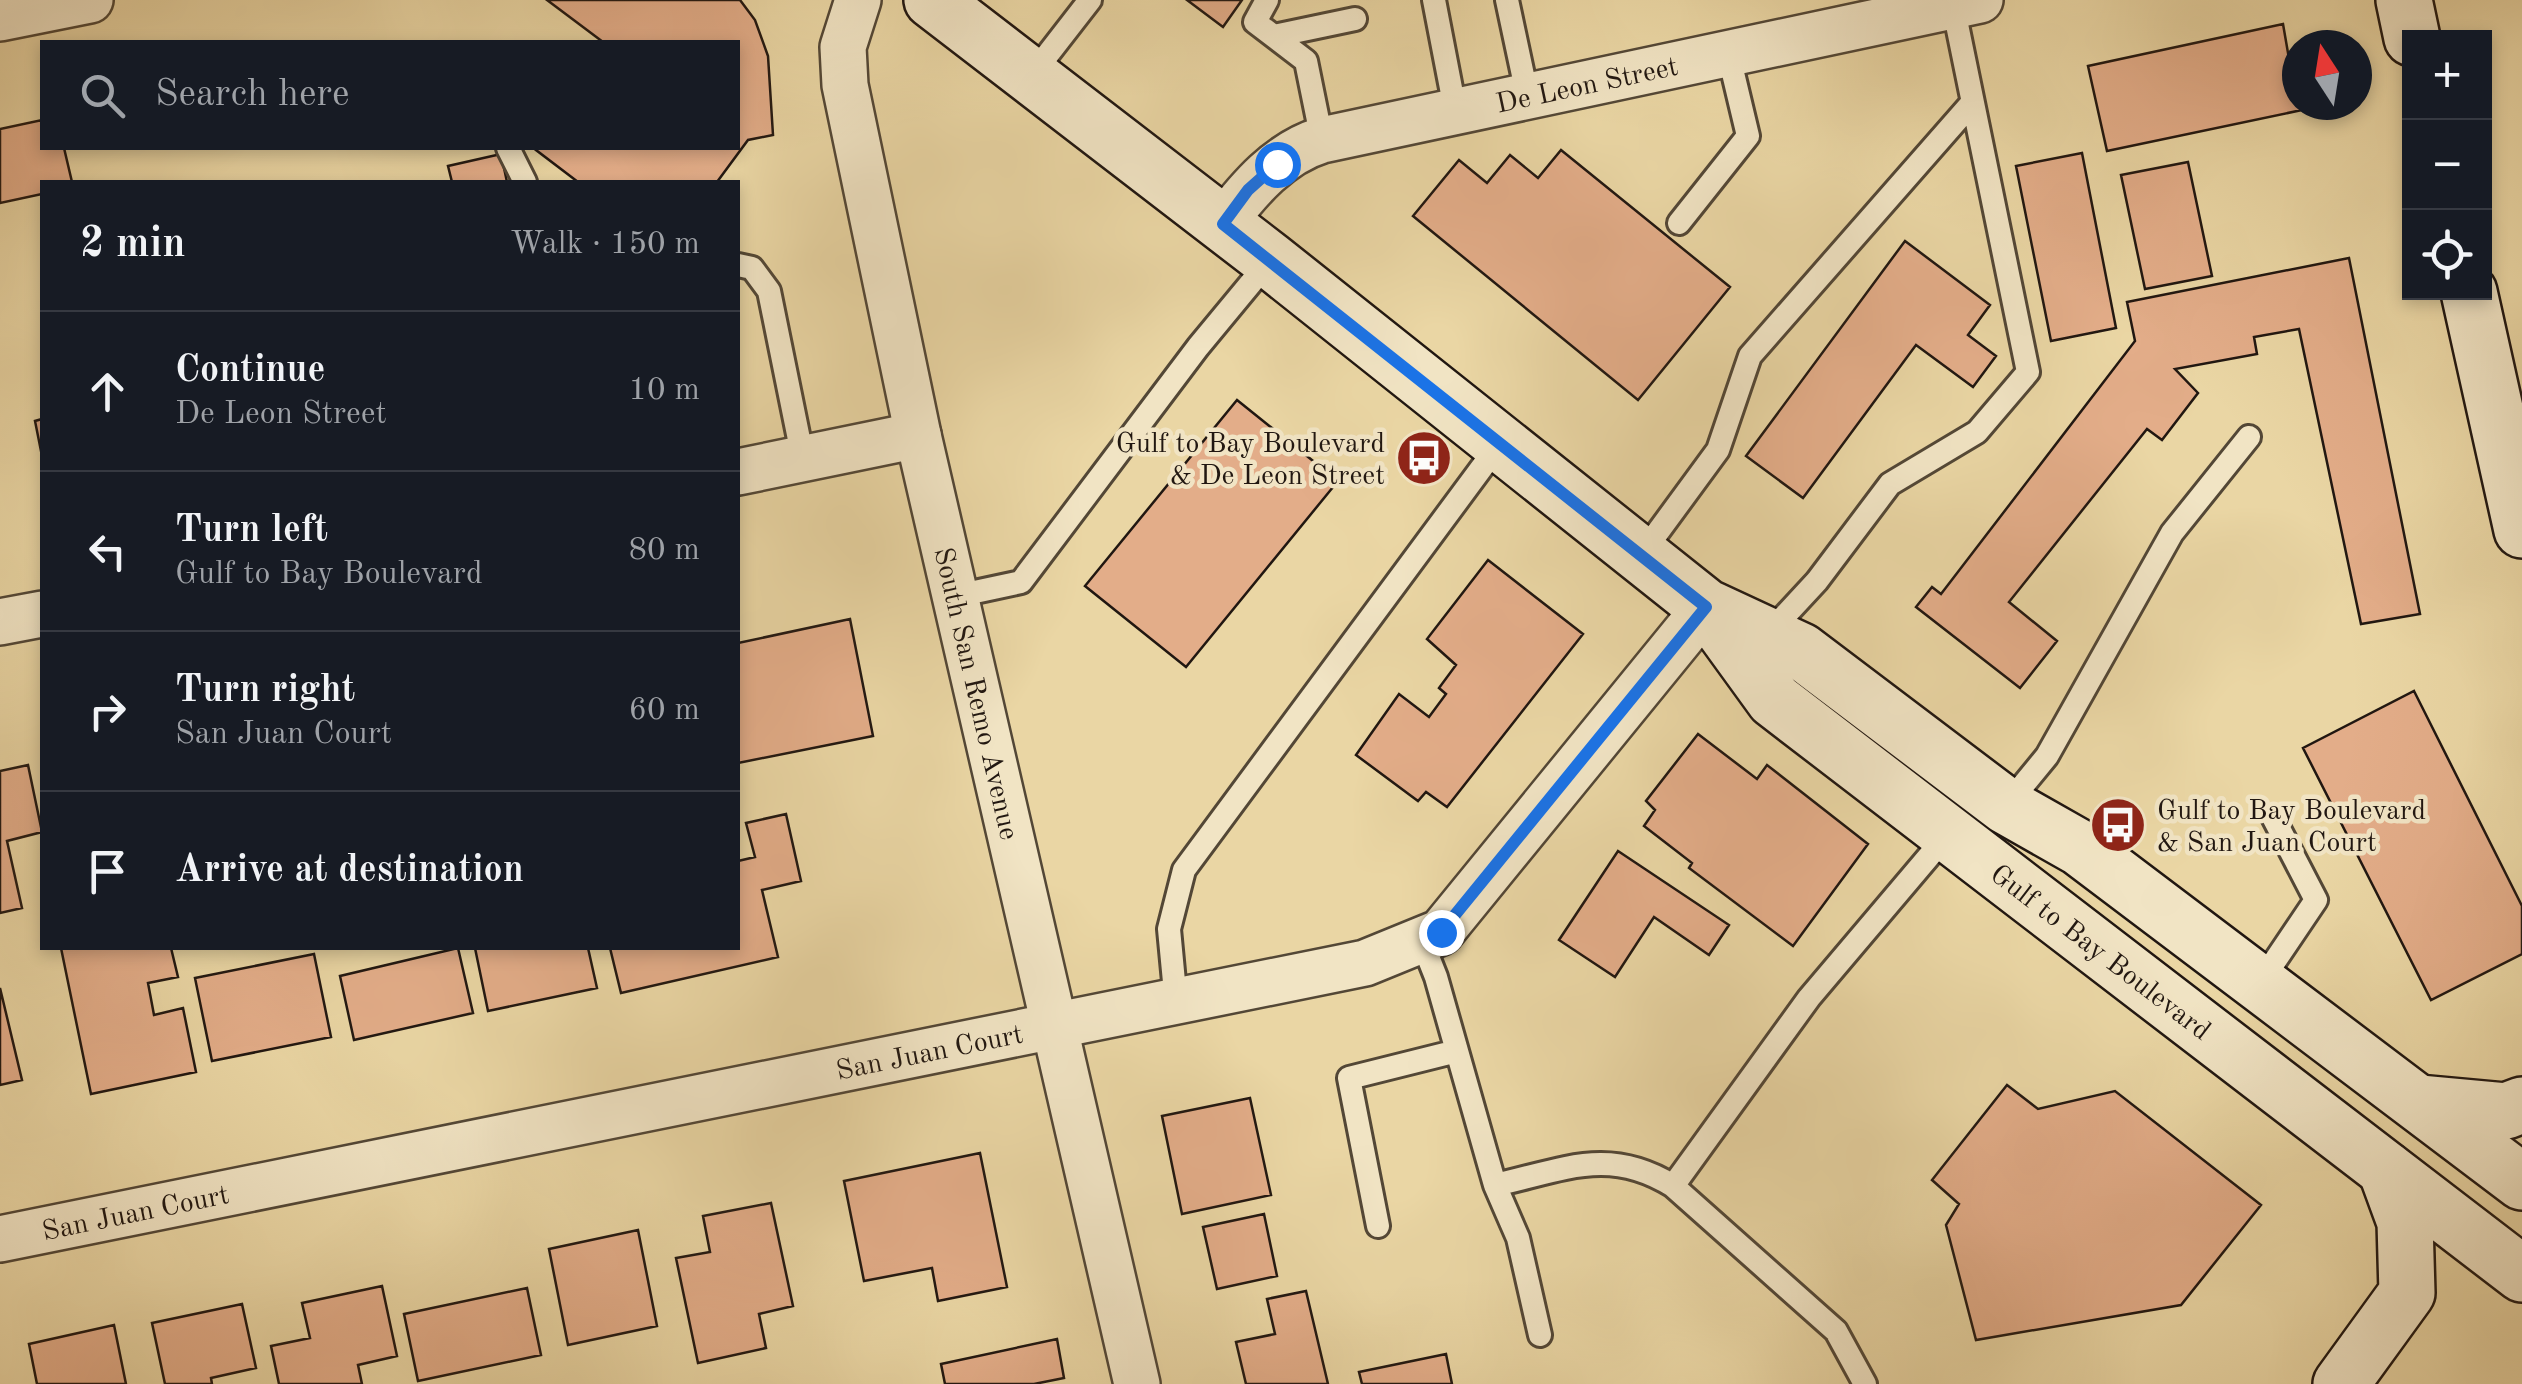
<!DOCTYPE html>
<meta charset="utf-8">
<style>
:root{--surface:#171b24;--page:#20242c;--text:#f1f3f6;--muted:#9ea1a6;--line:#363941}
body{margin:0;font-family:"Old Standard TT",serif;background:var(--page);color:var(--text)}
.controls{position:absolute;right:30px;top:30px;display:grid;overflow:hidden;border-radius:0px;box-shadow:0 5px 15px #0003}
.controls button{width:90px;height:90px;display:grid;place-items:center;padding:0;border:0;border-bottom:2px solid var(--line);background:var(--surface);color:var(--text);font:50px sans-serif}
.compass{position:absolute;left:2282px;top:30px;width:90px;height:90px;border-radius:50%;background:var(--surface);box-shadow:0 5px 15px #0003;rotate:348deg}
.stop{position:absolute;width:30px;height:30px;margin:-22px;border:8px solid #1a73e8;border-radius:50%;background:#fff}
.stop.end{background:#1a73e8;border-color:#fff;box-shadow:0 2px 10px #0008}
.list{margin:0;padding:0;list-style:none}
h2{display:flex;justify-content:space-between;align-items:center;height:130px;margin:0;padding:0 40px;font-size:42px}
h2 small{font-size:32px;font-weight:400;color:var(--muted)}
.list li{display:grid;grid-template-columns:65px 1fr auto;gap:30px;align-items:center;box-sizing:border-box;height:160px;padding:0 40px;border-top:2px solid var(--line)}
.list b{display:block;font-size:38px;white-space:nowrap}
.list p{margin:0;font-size:32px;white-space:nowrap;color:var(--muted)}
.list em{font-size:32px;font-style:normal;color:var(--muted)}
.icon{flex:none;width:55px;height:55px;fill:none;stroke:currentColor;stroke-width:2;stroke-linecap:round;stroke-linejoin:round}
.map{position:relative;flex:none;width:2522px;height:1384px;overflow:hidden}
.search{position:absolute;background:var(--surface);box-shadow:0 5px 15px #0003;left:40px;top:40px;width:700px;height:110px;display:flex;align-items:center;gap:25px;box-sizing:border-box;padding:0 35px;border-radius:0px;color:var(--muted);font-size:38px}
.panel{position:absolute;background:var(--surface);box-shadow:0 5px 15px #0003;left:40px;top:180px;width:700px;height:770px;border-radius:0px}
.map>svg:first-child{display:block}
.building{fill:#e3ad89;stroke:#211711;stroke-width:2.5}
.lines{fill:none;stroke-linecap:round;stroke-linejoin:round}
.lane-casing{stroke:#534736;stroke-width:28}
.street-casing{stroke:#534736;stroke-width:50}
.secondary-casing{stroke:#211711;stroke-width:60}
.lane{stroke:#f1e4c4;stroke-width:22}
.street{stroke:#f1e4c4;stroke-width:45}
.secondary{stroke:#f1e4c4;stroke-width:55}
.route{stroke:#1a73e8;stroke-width:12}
.labels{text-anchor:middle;stroke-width:9;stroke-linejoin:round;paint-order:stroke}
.street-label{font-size:28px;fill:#211711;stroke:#f1e4c4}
.poi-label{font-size:28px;fill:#211711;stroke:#f1e4c4;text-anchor:end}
</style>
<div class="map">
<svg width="2522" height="1384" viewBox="0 0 2522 1384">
<rect width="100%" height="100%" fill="#ead6a4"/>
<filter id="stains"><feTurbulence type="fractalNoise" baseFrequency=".002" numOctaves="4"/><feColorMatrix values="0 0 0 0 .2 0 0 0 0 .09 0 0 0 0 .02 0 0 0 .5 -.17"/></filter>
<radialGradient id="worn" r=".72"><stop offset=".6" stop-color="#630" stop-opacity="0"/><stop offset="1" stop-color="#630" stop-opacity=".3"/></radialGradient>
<!-- building -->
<path class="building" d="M547,0H740L755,20L768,56L773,135L748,140L717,182H578L536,150L538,148H738V42H603Z
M1187,0H1242L1223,27Z
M2283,24L2297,105L2302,110L2107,151L2088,66Z
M42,120V148H64L72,182H42V194L0,203V129Z
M1561,150L1730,287L1638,400L1413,216L1459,160L1487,183L1510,155L1538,178Z
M2082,153L2116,328L2051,341L2016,166Z
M501,154L507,182H452L448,166Z
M2188,162L2212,276L2145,289L2121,175Z
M1905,241L1990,305L1968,335L1996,356L1973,387L1916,345L1803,498L1746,456Z
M2349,258L2420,614L2361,624L2299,329L2254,337L2257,354L2175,369L2198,393L2162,440L2147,429L2009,602L2057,641L2020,688L1916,607L1932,587L1941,594L2135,341L2127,302Z
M1237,400L1338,481L1186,667L1085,586Z
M42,419V456L35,421Z
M1488,560L1583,634L1447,807L1426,792L1418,801L1356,755L1399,694L1429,717L1446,694L1439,688L1456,665L1427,639Z
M850,619L873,736L738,763V643Z
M2414,691L2522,906V954L2431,1000L2303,748Z
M1698,734L1757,779L1767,765L1868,844L1793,946L1689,868L1692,863L1644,826L1655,810L1646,801Z
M28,765L42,832L7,841L22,908L0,913V771Z
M786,814L801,881L762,890L778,957L621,993L610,948H738V861L755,857L746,823Z
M1618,851L1729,925L1709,955L1654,917L1615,977L1559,940Z
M61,948H171L178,977L148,983L154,1015L183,1008L196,1072L91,1094Z
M458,948L473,1013L354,1040L340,976Z
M475,948H588L597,988L488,1011Z
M314,954L331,1037L212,1061L195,978Z
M0,988L22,1080L0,1085Z
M2007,1085L2038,1109L2115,1091L2261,1205L2181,1305L1976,1340L1946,1225L1959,1204L1932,1180Z
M1250,1098L1271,1195L1182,1214L1162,1116Z
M980,1153L1007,1287L938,1301L932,1268L864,1281L844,1181Z
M771,1203L793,1306L759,1314L766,1348L698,1363L676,1258L710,1252L703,1216Z
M1264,1214L1277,1276L1217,1289L1203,1227Z
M638,1230L657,1326L568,1345L549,1249Z
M382,1286L397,1356L358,1365L362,1384H279L271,1346L310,1338L302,1303Z
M527,1288L541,1355L418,1381L404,1314Z
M1306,1291L1328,1384H1246L1236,1342L1275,1334L1267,1299Z
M242,1304L256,1368L211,1378L212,1384H165L152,1323Z
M114,1325L126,1384H37L29,1344Z
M1057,1339L1064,1378L1034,1384H945L941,1364Z
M1446,1354L1452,1384H1362L1359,1372Z"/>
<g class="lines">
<!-- lane casing -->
<g class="lane-casing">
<path id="lane" d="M1267,0L1255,22L1306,61L1322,140
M1434,0L1455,109
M1507,0L1527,94
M1274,36L1355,19
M1031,76L1090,0
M508,148L525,182
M1679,223L1748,136L1728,52
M738,265L752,268L769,291L803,459
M1641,555L1718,450L1750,356L1971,104
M956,596L1021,582L1198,347L1270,260
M1767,635L1817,581L1890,484L1977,432L2028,372L1953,5
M2006,806L2047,756L2172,533L2249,437
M1421,939L1436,977L1495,1185C1563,1170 1609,1146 1673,1186
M2260,983L2316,900L2273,817
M1176,1003L1169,929L1184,870L1500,443
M1495,1185L1518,1238L1540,1335
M1378,1226L1349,1078L1457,1051
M1865,1384L1836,1331L1673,1186L1809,998L1947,835"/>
</g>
<!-- street casing -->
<g class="street-casing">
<g id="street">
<path id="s1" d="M858,0L843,47L845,85L918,435L1137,1384"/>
<path d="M0,18L90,0"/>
<path id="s2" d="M1223,223C1249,189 1279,153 1322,140L1980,0"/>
<path d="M738,472L918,435"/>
<path d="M0,622L42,614"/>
<path id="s3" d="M0,1239L1365,963L1441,932L1706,607"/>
</g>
</g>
<!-- secondary casing -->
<g class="secondary-casing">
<g id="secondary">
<path d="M932,0L1270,260L1706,607L1801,651L2006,806L2080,848L2522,1182"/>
<path d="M2404,0L2412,38"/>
<path d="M2469,292L2522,530"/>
<path id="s4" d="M1708,609L1774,700L2522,1274"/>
<path d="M2419,1103L2506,1111L2522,1105"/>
<path d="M2341,1384L2407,1293L2405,1222L2386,1170"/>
</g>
</g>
<!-- lane -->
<use href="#lane" class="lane"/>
<!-- street -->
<use href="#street" class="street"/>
<!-- secondary -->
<use href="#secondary" class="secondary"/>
</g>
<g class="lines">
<!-- route -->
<path class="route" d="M1277,164L1248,190L1223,224L1706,607L1441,932"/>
</g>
<!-- icons -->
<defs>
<g id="bus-disc" transform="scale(2.875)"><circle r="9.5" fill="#8f2418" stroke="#f1e4c4"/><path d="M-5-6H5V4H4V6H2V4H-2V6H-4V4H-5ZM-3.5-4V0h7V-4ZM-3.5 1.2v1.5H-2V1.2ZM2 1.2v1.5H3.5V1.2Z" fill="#fff"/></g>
</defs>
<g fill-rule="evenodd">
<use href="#bus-disc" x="1424" y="458"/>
<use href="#bus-disc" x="2118" y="825"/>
</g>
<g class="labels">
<!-- street labels -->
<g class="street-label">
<text dy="10" stroke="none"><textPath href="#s2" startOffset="402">De Leon Street</textPath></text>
<text dy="10" stroke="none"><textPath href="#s1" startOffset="710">South San Remo Avenue</textPath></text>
<text dy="10" stroke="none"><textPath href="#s4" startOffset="525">Gulf to Bay Boulevard</textPath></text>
<text dy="10" stroke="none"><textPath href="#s3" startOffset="948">San Juan Court</textPath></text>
<text dy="10" stroke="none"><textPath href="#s3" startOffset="138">San Juan Court</textPath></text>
</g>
<!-- poi labels -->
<g class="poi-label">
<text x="1385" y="452">Gulf to Bay Boulevard<tspan x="1385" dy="32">&amp; De Leon Street</tspan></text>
<text x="2157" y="819" text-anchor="start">Gulf to Bay Boulevard<tspan x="2157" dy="32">&amp; San Juan Court</tspan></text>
</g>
</g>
<rect width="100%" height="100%" filter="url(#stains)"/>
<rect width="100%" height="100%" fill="url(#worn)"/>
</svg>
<div class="controls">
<button>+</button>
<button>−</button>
<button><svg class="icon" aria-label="locate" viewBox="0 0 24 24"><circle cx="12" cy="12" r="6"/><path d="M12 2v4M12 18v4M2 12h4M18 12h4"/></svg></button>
</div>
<svg class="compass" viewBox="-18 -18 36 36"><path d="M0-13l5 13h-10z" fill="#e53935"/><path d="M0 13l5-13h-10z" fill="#9ea1a6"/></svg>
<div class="stop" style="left:1277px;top:164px"></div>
<div class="stop end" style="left:1441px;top:932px"></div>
<div class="search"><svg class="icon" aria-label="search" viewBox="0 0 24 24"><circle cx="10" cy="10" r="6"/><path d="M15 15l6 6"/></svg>Search here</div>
<section class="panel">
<h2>2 min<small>Walk · 150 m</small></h2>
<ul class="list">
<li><svg class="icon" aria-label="ahead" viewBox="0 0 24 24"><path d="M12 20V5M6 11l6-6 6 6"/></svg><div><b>Continue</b><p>De Leon Street</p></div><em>10 m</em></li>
<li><svg class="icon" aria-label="left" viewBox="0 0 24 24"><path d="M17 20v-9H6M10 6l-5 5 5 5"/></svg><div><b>Turn left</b><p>Gulf to Bay Boulevard</p></div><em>80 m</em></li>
<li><svg class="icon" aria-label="right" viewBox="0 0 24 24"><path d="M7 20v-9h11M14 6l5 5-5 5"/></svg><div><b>Turn right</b><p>San Juan Court</p></div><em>60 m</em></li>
<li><svg class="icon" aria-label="arrive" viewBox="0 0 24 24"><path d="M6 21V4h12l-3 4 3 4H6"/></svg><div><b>Arrive at destination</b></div></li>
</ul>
</section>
</div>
